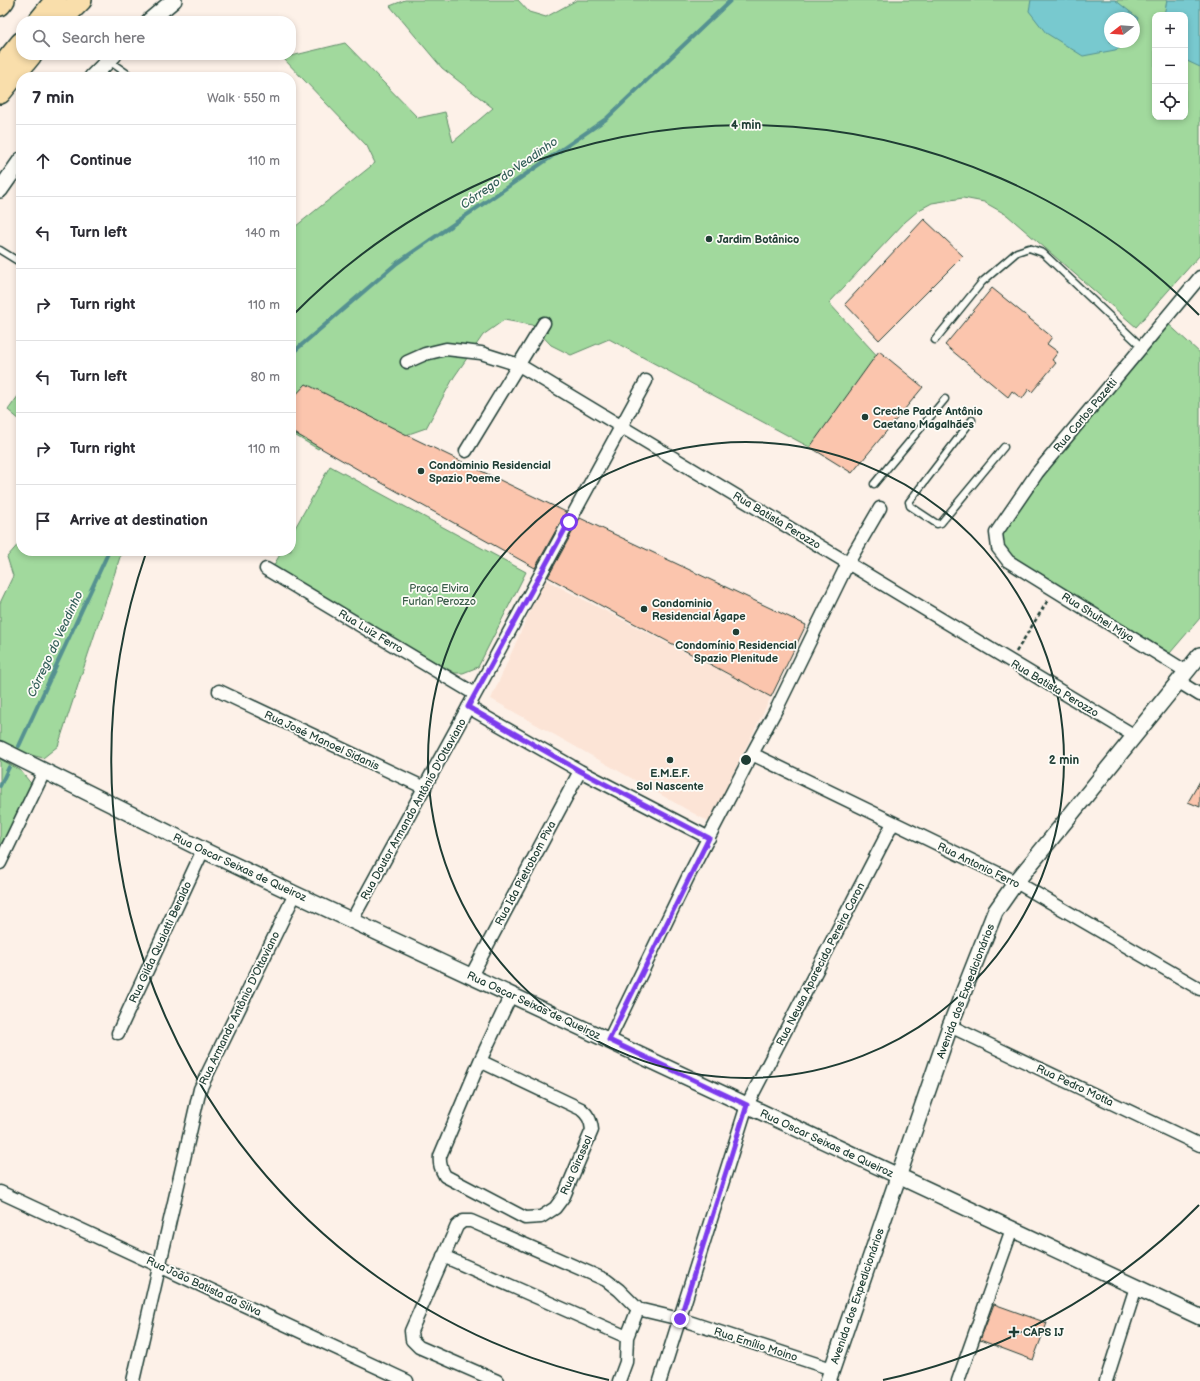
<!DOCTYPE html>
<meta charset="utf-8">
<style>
:root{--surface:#fff;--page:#f2f2f3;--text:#2b2b33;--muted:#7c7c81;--line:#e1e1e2}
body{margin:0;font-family:"Balsamiq Sans",sans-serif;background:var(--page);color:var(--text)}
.controls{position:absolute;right:12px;top:12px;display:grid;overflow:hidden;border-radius:8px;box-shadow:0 2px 6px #0003}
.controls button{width:36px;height:36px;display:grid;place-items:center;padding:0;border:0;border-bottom:1px solid var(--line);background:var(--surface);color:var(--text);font:20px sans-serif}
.compass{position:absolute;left:1104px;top:12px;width:36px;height:36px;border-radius:50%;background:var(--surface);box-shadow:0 2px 6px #0003;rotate:253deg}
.stop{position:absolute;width:12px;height:12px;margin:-9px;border:3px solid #7c3aed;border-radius:50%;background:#fff}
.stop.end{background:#7c3aed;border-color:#fff;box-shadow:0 1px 4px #0008}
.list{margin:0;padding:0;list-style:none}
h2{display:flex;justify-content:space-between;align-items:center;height:52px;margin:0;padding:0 16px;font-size:17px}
h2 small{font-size:13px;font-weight:400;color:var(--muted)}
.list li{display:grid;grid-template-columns:26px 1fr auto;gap:12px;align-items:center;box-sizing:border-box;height:72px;padding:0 16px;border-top:1px solid var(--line)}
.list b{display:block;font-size:15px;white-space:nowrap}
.list em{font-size:13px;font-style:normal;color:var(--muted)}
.icon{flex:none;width:22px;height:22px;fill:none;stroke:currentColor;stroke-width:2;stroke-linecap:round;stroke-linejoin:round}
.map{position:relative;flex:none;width:1200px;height:1381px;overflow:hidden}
.search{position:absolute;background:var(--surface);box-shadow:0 2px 6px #0003;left:16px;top:16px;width:280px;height:44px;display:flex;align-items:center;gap:10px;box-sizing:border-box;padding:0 14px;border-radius:16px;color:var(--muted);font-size:15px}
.panel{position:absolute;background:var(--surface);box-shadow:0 2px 6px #0003;left:16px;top:72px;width:280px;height:484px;border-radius:16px}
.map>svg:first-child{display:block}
.built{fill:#fce4d6}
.green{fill:#a1d99d;stroke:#608b68;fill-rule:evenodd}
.water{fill:#78c9cf;stroke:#549191}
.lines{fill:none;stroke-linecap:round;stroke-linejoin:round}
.stream{stroke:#549191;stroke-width:4}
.building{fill:#fbc5ad;stroke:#1f3d34}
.service-casing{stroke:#1f3d34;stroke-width:9}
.minor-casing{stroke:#1f3d34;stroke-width:15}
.tertiary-casing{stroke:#1f3d34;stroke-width:18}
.motorway-casing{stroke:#1f3d34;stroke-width:24}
.path{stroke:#1f3d34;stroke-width:2.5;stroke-dasharray:4 3;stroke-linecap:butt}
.service{stroke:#fdfcf7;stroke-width:6}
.minor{stroke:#fdfcf7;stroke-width:12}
.tertiary{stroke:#fdfcf7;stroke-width:15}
.motorway{stroke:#f9deab;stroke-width:21}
.route{stroke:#7c3aed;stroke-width:5}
.ring{fill:none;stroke:#1f3d34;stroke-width:2}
.poi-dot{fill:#1f3d34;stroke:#fdfcf7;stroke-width:1.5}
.labels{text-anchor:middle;stroke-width:3.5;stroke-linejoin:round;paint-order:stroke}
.poi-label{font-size:11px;font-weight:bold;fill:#1f3d34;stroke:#fdfcf7;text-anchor:start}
.street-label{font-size:11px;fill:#1f3d34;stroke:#fdfcf7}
.park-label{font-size:11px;fill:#395c49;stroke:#fdfcf7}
.water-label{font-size:12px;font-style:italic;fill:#35605b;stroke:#fdfcf7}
.centre{fill:#1f3d34;stroke:#fdfcf7;stroke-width:2}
.ring-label{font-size:12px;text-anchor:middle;font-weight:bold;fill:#1f3d34;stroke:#fdfcf7;stroke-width:3.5;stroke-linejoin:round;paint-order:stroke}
</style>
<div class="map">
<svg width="1200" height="1381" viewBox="0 0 1200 1381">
<rect width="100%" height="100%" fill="#fdf1e8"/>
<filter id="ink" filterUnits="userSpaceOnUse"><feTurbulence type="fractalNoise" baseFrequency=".025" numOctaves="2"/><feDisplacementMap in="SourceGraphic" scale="8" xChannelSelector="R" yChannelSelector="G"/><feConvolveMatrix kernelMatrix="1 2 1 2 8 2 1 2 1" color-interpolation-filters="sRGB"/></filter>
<g filter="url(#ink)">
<!-- built -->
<path class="built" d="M544,579L771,697L709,822L491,699Z"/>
<!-- green -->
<path class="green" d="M405,0H518L529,12L546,17L577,0H1200V255L1136,327L1007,215L984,202L963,198L932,203L919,210L905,222L829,303L892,372L837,462L609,339L571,355L551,345L532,325L504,320L483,335L454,377L426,428L386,442L341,432L318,449L291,433V230L375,163L367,146L283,58L345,43L418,118L445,112L453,142L493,108L442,68L390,6ZM1155,15H1185V117H1155ZM1110,18H1134V42H1110Z
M1164,320L1200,353V618L1170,653L1013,558L1003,547L1000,532Z
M21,392V421L8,410Z
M330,466L526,572L478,667L463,673H455L271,570L282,551H291V535Z
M21,541V551H122L58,746L43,758L8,749L0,752V603L13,576L7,557Z
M0,759L20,770L33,786L0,846Z"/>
<!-- water -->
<path class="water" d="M1031,0H1115L1138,18L1134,26V18H1110V42H1132V43L1115,50L1083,56L1046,33L1029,11Z
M1167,0H1200V67L1185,60V15H1164Z"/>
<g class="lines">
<!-- stream -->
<path class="stream" d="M291,354L397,263L606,119L731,0
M19,746L109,551
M0,786L9,767"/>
</g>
<!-- building -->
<path class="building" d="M924,219L963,256L879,340L845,304Z
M992,288L1052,337L1047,344L1058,352L1052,360L1056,363L1032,392L1029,389L1022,399L1012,391L1008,397L945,345Z
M879,351L923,387L852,473L810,447Z
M306,384L415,439L566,512L535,568L373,478L291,431V400Z
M580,518L806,625L771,697L548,577Z
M1200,781V807L1188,802Z
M994,1304L1047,1323L1033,1360L980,1340Z"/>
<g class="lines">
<!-- service casing -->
<g class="service-casing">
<path id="service" d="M109,61L132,77
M0,250L21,263
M935,340L982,282L1017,252L1029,248L1043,253L1142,347
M972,420L909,502L910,506L937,524L941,523L1004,447
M874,484L945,399"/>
</g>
<!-- minor casing -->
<g class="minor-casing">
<path id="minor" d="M407,362L425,354L446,349L481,353L519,365L1135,736
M466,451L544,323
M266,569L475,694
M1187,672L1008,561L998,548L996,533L1037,473L1200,277
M1179,682L1200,695
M219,691L425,788
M468,707L580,771L709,838
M752,754L1016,882L1200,989
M0,863L44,772
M352,920L646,381
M471,976L580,771
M950,1026L1200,1145
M118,1033L203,850
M609,1040L688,877L752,754L778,706L848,563L880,508
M480,1061L581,1109C588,1115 591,1120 592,1130L564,1196L555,1208L541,1217L525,1218L445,1176C441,1169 439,1164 440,1156L480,1061L511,995
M0,1192L407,1381
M443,1256L627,1337
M133,1381L200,1089L295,894
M497,1381L419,1347L412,1340L411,1331L457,1226L463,1221H471L606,1280L619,1290L638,1309L680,1319L832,1369
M619,1381L626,1362L627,1337L638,1309
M660,1381L747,1105L893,823
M958,1381L1012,1229
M1106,1381L1136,1287"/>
</g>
<!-- tertiary casing -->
<g class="tertiary-casing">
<path id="tertiary" d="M149,21L174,0
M92,77L114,55
M0,190L21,160
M0,749L203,850L295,894L1200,1317
M828,1381L950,1026L995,912L1016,882L1200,655"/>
</g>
<!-- motorway casing -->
<g class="motorway-casing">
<path id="motorway" d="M0,5L4,0
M39,21L56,0
M60,21L81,0
M0,69L21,43
M0,93L31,55"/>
</g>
<!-- path -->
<path class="path" d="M1016,652L1048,600"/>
<!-- service -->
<use href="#service" class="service"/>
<!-- minor -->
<use href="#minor" class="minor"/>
<!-- tertiary -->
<use href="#tertiary" class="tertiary"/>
<!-- motorway -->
<use href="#motorway" class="motorway"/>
</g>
</g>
<g class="lines" filter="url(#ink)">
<!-- route -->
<path class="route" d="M569,522L468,707L580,771L709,838L609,1040L747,1105L680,1319"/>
</g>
<!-- distance rings -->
<g class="ring">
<circle cx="746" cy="760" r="318"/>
<path d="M1199 1205A635 635 0 0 1 883 1380M609 1380A635 635 0 0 1 146 553M293 315A635 635 0 0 1 1199 315"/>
</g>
<!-- markers -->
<g class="poi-dot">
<circle cx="709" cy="239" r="4"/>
<circle cx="865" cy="417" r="4"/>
<circle cx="421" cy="471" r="4"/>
<circle cx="644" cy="609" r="4"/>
<circle cx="736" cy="632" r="4"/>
<circle cx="670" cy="760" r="4"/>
<path d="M1012 1326h4v4h4v4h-4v4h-4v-4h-4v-4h4z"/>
</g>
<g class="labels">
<!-- poi labels -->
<g class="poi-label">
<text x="717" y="243">Jardim Botânico</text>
<text x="873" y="415">Creche Padre Antônio<tspan x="873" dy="13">Caetano Magalhães</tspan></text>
<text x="429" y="469">Condominio Residencial<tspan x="429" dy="13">Spazio Poeme</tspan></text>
<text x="652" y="607">Condominio<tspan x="652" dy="13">Residencial Ágape</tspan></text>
<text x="736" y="649" text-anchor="middle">Condomínio Residencial<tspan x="736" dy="13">Spazio Plenitude</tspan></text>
<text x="670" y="777" text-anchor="middle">E.M.E.F.<tspan x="670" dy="13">Sol Nascente</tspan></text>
<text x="1023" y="1336">CAPS IJ</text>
</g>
<!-- street labels -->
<g class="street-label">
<text transform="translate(1085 415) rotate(-50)" y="4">Rua Carlos Pazetti</text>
<text transform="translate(777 520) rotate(31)" y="4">Rua Batista Perozzo</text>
<text transform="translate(1098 617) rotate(32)" y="4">Rua Shuhei Miya</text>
<text transform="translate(371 631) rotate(31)" y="4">Rua Luiz Ferro</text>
<text transform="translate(1055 688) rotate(31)" y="4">Rua Batista Perozzo</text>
<text transform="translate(322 740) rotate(25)" y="4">Rua José Manoel Sidanis</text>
<text transform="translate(413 809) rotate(-61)" y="4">Rua Doutor Armando Antônio D'Ottaviano</text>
<text transform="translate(979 865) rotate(26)" y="4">Rua Antonio Ferro</text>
<text transform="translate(240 867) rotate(25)" y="4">Rua Oscar Seixas de Queiroz</text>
<text transform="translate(525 873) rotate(-62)" y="4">Rua Ida Pietrobom Piva</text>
<text transform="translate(160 942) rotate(-65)" y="4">Rua Gilda Quaiatti Beraldo</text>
<text transform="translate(820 964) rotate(-63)" y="4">Rua Neusa Aparecida Pereira Caron</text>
<text transform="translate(965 991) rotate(-69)" y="4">Avenida dos Expedicionários</text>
<text transform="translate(534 1005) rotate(25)" y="4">Rua Oscar Seixas de Queiroz</text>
<text transform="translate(239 1008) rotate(-64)" y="4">Rua Armando Antônio D'Ottaviano</text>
<text transform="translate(1075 1085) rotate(25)" y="4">Rua Pedro Motta</text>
<text transform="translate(827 1143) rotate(25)" y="4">Rua Oscar Seixas de Queiroz</text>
<text transform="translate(576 1165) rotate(-66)" y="4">Rua Girassol</text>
<text transform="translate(204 1286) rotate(25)" y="4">Rua João Batista da Silva</text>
<text transform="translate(857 1296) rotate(-71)" y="4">Avenida dos Expedicionários</text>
<text transform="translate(756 1344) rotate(18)" y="4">Rua Emílio Moino</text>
</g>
<!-- park labels -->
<g class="park-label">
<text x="439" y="592">Praça Elvira<tspan x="439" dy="13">Furlan Perozzo</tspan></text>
</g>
<!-- water labels -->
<g class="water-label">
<text transform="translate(509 173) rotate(-35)" y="4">Córrego do Veadinho</text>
<text transform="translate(55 644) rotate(-65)" y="4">Córrego do Veadinho</text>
</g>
</g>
<circle cx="746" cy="760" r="6" class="centre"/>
<g class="ring-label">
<text x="746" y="129">4 min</text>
<text x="1064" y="764">2 min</text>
</g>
</svg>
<div class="controls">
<button>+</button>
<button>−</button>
<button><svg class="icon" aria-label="locate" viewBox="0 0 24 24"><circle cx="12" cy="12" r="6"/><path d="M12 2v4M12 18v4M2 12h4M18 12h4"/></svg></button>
</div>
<svg class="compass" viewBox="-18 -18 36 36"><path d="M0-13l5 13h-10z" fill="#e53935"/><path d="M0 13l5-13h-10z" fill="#7c7c81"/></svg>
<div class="stop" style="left:569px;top:522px"></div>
<div class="stop end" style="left:680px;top:1319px"></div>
<div class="search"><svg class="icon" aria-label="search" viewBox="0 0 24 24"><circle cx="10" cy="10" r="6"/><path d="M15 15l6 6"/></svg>Search here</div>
<section class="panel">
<h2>7 min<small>Walk · 550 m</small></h2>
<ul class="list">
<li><svg class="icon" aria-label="ahead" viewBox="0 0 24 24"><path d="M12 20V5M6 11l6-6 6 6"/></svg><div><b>Continue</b></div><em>110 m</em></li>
<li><svg class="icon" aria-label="left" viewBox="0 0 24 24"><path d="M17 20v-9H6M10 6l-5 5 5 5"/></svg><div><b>Turn left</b></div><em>140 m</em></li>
<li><svg class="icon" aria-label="right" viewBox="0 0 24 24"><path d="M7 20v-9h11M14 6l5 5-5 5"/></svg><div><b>Turn right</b></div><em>110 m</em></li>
<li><svg class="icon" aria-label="left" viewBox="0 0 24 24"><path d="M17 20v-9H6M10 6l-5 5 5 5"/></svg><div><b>Turn left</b></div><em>80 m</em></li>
<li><svg class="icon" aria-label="right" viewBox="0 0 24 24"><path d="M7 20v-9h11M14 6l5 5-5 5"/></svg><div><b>Turn right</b></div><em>110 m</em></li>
<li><svg class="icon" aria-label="arrive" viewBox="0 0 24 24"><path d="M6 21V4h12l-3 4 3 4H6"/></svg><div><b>Arrive at destination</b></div></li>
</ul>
</section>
</div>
